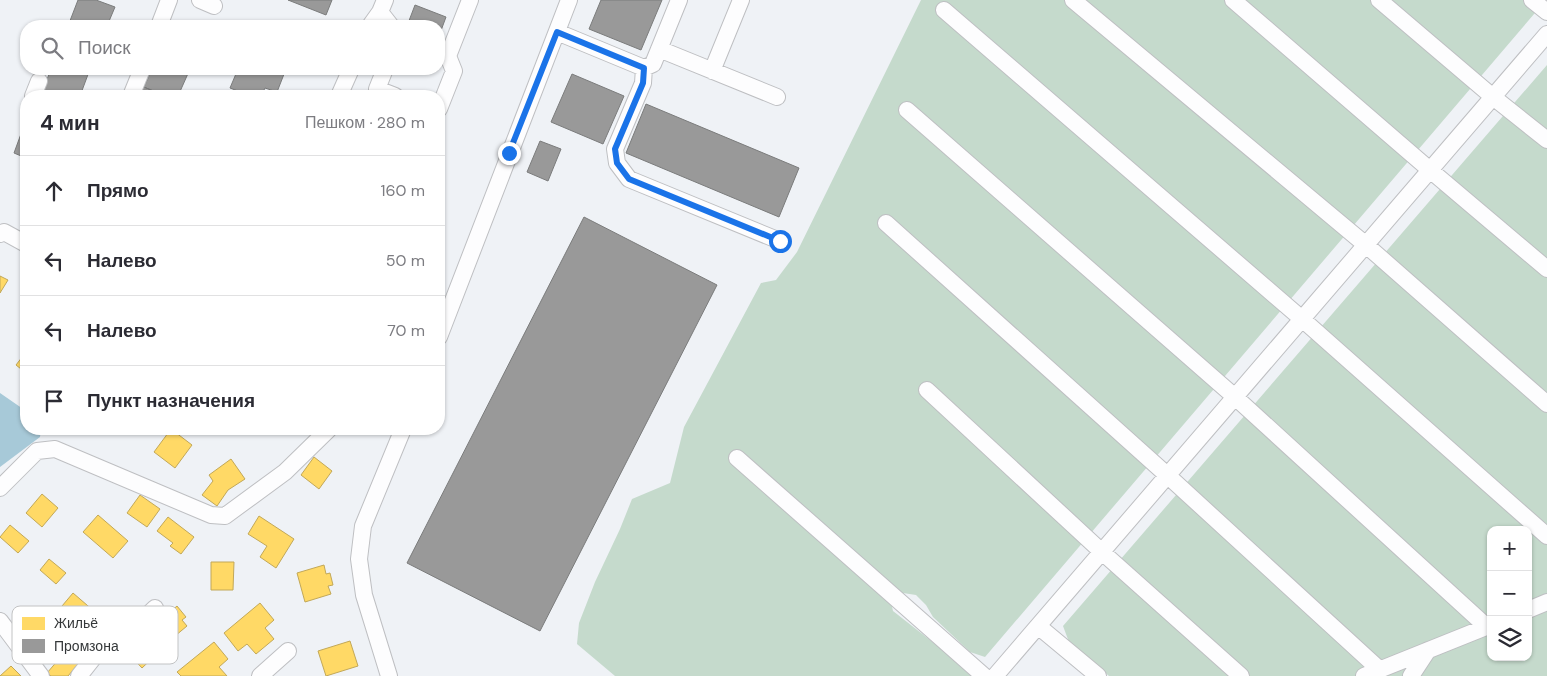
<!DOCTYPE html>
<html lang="ru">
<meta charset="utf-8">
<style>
:root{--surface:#fff;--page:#f2f2f3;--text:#2b2b33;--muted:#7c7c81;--line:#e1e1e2}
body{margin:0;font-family:"DM Sans",sans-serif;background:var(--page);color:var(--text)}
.controls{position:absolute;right:15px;bottom:15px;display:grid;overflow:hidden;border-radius:10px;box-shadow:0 1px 4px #0004}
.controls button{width:45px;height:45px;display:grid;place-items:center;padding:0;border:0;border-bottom:1px solid var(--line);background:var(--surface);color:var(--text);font:25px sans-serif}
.stop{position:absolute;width:15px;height:15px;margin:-11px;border:4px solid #1a73e8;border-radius:50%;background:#fff}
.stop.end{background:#1a73e8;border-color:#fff;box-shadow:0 1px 5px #0008}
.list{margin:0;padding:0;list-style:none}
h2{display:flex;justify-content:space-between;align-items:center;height:65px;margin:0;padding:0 20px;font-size:21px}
h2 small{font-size:16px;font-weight:400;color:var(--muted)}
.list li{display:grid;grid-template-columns:32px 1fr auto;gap:15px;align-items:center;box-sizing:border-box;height:70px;padding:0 20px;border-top:1px solid var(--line)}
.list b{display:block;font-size:19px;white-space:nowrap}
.list em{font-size:16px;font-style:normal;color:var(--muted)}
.icon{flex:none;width:28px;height:28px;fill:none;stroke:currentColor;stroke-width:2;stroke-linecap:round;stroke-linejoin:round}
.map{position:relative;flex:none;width:1547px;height:676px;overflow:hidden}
.search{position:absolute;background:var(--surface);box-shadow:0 1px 4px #0004;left:20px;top:20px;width:425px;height:55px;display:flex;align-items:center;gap:12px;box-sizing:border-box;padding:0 18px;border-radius:20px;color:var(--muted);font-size:19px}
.panel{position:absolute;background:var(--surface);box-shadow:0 1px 4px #0004;left:20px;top:90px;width:425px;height:345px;border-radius:20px}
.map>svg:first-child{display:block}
.forest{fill:#c5dacc;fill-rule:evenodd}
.water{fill:#a7c9d8}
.homes{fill:#ffd966;stroke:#c2a858}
.industry{fill:#999;stroke:#7b7c7c}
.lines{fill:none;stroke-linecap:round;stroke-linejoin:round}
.minor-casing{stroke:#bebfc2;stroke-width:18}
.minor{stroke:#fdfdfe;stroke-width:16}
.route{stroke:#1a73e8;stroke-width:6}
.key{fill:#fff;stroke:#c2c3c4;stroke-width:1}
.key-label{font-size:14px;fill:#343739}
</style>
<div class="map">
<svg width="1547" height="676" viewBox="0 0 1547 676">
<rect width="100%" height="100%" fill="#eff2f6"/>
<!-- forest -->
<path class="forest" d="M921,0H1546L985,657L970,652L933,617L926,605L916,595L903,593L890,598L893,611L972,673L970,676H615L577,644L579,623L595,582L620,529L632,499L670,483L684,427L761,283L776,280L797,252Z
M1547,65V676H1109L1096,665L1072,650L1063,626ZM1491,530H1528V657H1491Z"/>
<!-- water -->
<path class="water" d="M0,393L26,411V429H41L40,437L0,467Z"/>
<!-- homes -->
<path class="homes" d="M0,276L8,280L0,293Z
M26,352V373L16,365Z
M171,429L192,445L175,468L154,452Z
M314,457L332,471L319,489L301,475Z
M231,459L245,479L228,490L217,506L202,495L213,481L209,475Z
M42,494L58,508L42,527L26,513Z
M140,495L160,509L147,527L127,513Z
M98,515L128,541L113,558L83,532Z
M259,516L294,539L276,568L260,557L267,546L248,534Z
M168,517L194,537L181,554L170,546L173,543L157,531Z
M10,525L29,541L18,553L0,537Z
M49,559L66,573L56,584L40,570Z
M211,562H234L233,590H211Z
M324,565L326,574L330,573L333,585L328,586L331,594L305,602L297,573Z
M73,593L102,618L80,644L51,619Z
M260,603L274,620L265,628L274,639L256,654L247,644L238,651L224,633Z
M177,606L186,617L182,620L187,626L175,636L161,620Z
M144,634L160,651L142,668L126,651Z
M350,641L358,666L326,676L318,651Z
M214,642L228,659L219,667L227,676H181L177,672Z
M65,652L78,664L68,676H51L47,673Z
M11,666L21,676H0Z"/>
<!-- industry -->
<path class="industry" d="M78,0H96L115,7L107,26H68Z
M288,0H332L326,15Z
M601,0H662L641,50L589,29Z
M415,5L446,17L439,36V26H407Z
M41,69H90L80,96H40L50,72Z
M152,69H190L178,96H165L144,87Z
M238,69H286L277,92L265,88L261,96H251L230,88Z
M572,74L624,96L603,144L551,122Z
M144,87L165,96H140Z
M646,104L799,168L779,217L626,153Z
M25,123H26V158L14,153Z
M540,141L561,149L548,181L527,172Z
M584,217L717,285L540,631L407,563Z"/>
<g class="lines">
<!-- minor casing -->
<g class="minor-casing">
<path id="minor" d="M200,0L214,6
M1073,0L1366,245L1547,404
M1233,0L1430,170L1547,269
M1379,0L1493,97L1547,140
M1532,0L1547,12
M944,10L1302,319L1547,536
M380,12L391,26
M159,26L169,0
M370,26L380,12L385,0
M557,32L644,68L653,64L679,0
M659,49L777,97
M439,52L448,56L470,0
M644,68L643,83L615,149L617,163L629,179L780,241
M385,69L377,89L395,96
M712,71L741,0
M33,96L39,81
M131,96L142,69
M339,96L351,69
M439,109L454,71L448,56
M907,110L1235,397L1487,627
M886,223L1167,475L1380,670
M0,234L4,232L26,244
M439,337L569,0
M927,390L1102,552L1241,676
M737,458L984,676
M0,488L37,451L55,449L211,515L225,516L285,472L329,429
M1528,610L1547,602
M0,621L41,676
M1038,626L1098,676
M79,676L98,652L136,626L155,608
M260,676L288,651
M389,676L364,595L359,559L363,526L403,429
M995,676L1547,34
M1364,676L1491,625
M1411,676L1428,650"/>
</g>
<!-- minor -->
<use href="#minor" class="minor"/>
</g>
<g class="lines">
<!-- route -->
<path class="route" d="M509,153L557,32L644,68L643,83L615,149L617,163L629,179L780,241"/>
</g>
<!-- legend -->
<rect x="12" y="606" width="166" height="58" rx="8" class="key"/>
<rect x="22" y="617" width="23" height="13" fill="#ffd966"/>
<rect x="22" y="639" width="23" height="14" fill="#999"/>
<g class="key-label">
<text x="54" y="628">Жильё</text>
<text x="54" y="651">Промзона</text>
</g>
</svg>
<div class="controls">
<button>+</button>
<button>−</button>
<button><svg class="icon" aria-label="layers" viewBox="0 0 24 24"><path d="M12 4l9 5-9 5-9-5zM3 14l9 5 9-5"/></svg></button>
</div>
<div class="stop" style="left:780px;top:241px"></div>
<div class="stop end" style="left:509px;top:153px"></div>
<div class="search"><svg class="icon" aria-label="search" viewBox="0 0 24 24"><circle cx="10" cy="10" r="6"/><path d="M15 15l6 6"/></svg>Поиск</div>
<section class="panel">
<h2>4 мин<small>Пешком · 280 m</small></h2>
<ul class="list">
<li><svg class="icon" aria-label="ahead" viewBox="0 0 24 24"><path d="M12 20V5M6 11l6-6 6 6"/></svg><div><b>Прямо</b></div><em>160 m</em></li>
<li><svg class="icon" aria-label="left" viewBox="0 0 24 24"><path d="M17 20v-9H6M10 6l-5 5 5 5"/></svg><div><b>Налево</b></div><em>50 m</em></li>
<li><svg class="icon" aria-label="left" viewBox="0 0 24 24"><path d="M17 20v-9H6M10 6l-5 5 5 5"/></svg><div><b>Налево</b></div><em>70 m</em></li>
<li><svg class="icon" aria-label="arrive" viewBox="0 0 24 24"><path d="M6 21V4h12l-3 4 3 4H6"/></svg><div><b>Пункт назначения</b></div></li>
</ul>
</section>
</div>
